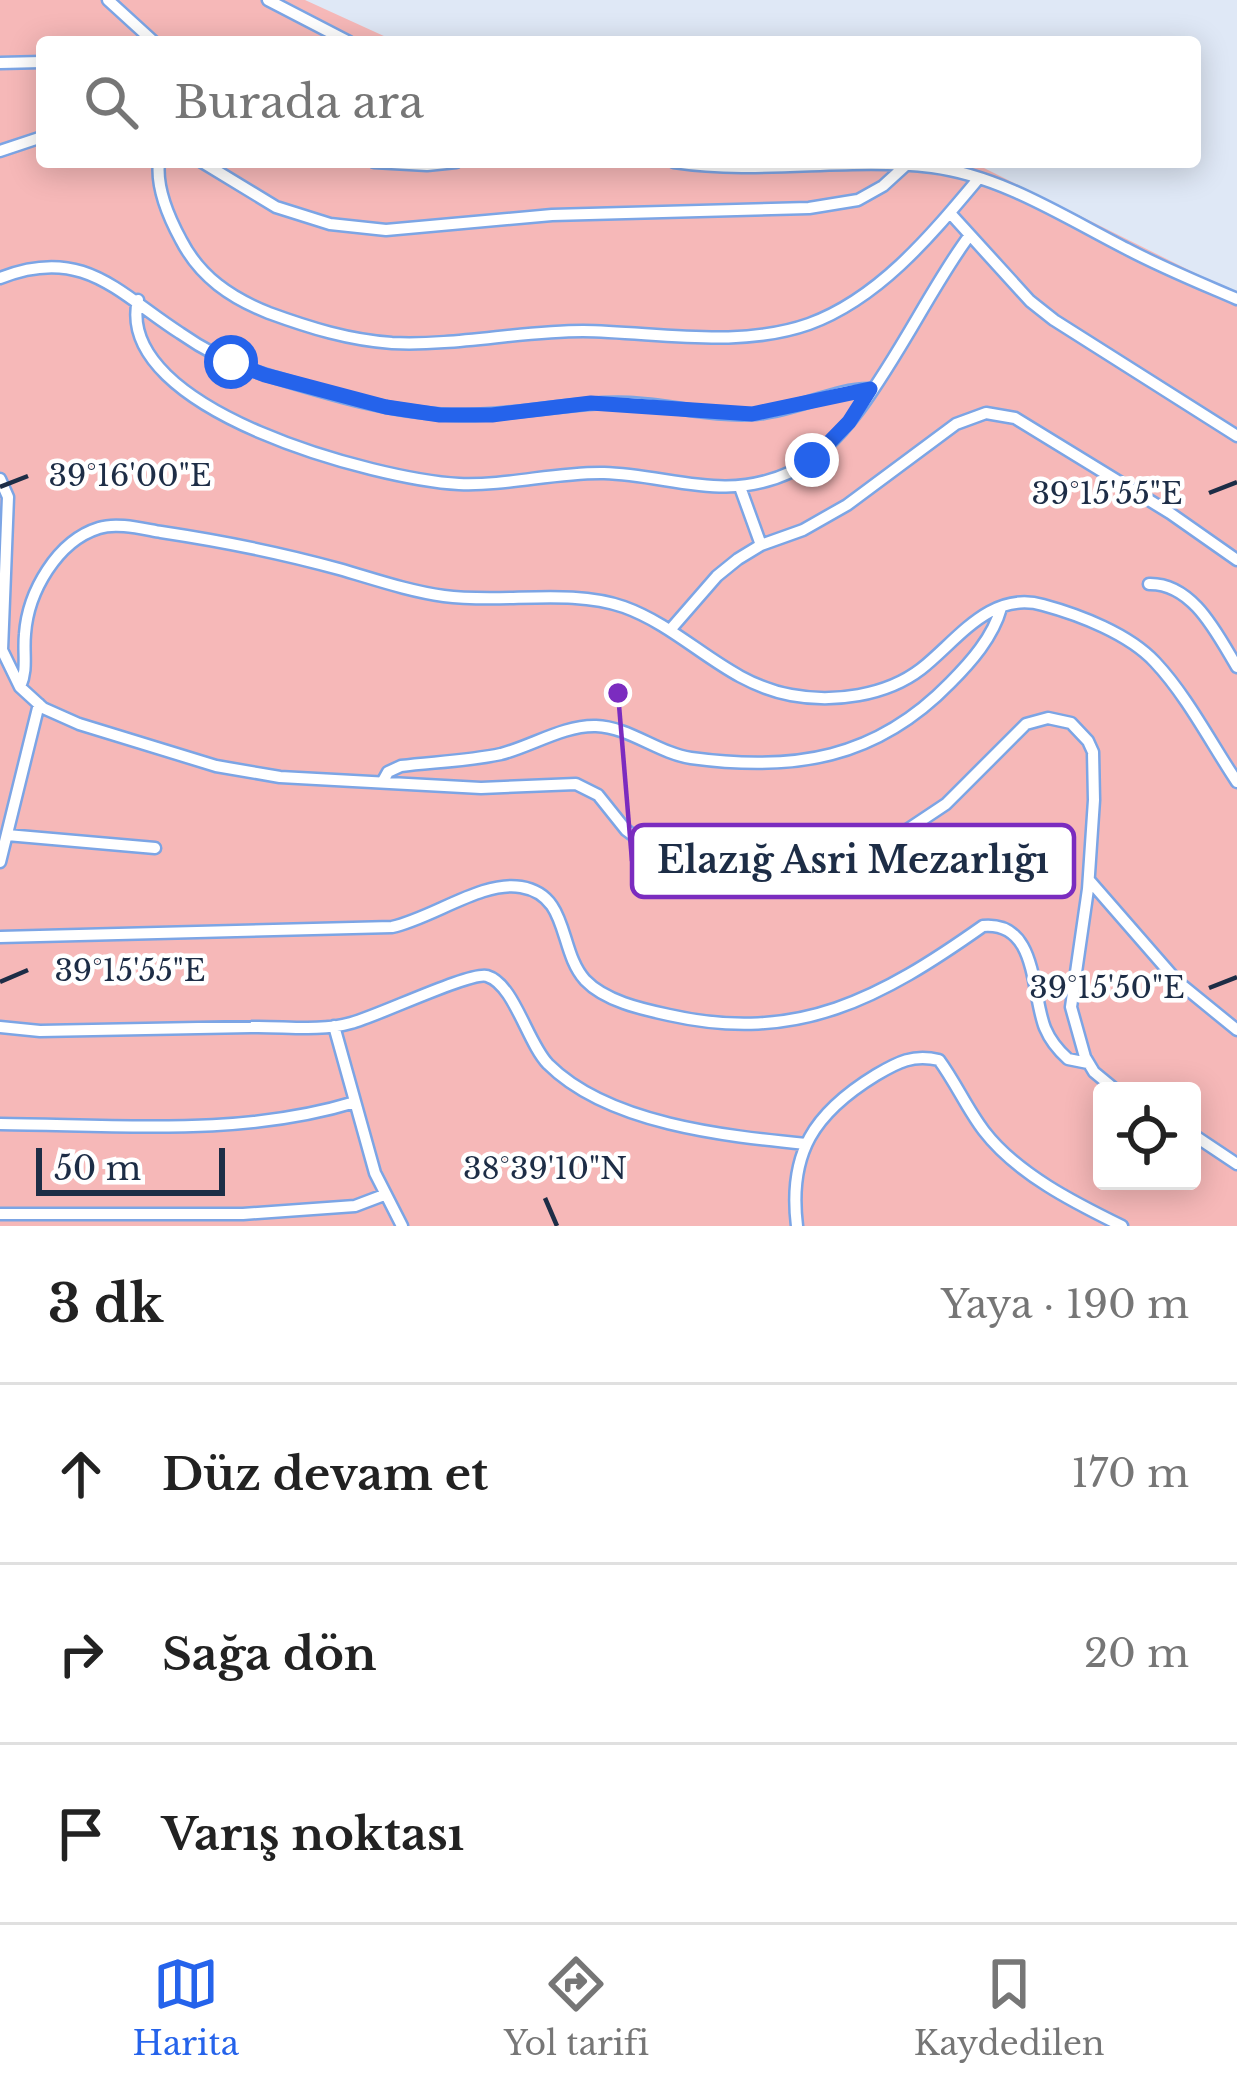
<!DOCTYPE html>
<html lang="tr">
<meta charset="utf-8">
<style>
:root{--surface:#fff;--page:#f6f6f6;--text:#222;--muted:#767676;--line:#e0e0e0;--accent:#2563eb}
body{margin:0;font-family:"Libre Baskerville",serif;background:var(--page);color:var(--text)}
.controls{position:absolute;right:36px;bottom:36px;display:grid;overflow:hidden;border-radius:12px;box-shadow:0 6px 30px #0003}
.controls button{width:108px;height:108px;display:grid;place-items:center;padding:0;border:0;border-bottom:3px solid var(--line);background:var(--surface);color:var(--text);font:60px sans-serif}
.scale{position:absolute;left:36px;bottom:30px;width:189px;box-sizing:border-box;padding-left:12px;border:6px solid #1d2d46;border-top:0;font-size:33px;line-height:42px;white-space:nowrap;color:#1d2d46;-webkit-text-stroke:9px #fff;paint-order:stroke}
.stop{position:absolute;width:36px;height:36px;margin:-27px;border:9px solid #2563eb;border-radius:50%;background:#fff}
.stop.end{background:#2563eb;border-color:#fff;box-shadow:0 3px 12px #0008}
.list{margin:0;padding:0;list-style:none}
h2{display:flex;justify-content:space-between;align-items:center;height:156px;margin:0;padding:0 48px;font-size:51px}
h2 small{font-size:39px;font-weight:400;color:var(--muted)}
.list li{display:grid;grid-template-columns:78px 1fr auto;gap:36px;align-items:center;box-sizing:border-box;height:180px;padding:0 48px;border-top:3px solid var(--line)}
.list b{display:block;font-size:45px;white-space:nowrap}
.list em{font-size:39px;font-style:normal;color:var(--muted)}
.icon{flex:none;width:66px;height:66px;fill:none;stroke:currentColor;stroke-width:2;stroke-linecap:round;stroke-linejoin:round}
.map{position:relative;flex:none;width:1237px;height:1226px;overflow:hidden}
.search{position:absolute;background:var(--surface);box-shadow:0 6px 30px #0003;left:36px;right:36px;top:36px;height:132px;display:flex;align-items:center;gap:30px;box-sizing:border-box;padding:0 42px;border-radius:12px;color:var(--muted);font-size:45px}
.sheet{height:696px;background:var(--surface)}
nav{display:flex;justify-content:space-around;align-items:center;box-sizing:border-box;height:168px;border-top:3px solid var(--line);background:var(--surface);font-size:33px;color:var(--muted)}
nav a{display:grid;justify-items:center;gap:6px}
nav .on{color:var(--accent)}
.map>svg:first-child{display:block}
.green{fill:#f6b8b8;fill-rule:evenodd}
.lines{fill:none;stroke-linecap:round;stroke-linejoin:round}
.lane-casing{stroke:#7ca5e5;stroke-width:15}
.lane{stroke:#fff;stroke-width:10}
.route{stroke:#2563eb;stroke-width:15}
.ticks{fill:none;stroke:#1d2d46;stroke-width:4.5}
.ticks-label{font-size:30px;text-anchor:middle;fill:#1d2d46;stroke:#fff;stroke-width:9;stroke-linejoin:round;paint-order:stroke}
.leader{fill:none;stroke:#7b2cbf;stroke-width:4.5}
.callout-dot{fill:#7b2cbf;stroke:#fff;stroke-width:4.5}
.callout{fill:#fff;stroke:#7b2cbf;stroke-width:4.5}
.callout-label{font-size:36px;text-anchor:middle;font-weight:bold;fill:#1d2d46}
</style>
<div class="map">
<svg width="1237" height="1226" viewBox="0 0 1237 1226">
<rect width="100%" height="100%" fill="#dfe8f6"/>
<!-- green -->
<path class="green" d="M0,0H305L397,42H42V162H972L1237,294V1226H0ZM1102,1091H1192V1181H1102Z"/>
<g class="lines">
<!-- lane casing -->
<g class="lane-casing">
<path id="lane" d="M108,0L154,42
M268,0L349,42
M0,63L42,62
M0,151L42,137
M159,162C156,187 169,218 181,240C200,277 231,298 269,313C310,328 349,340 392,343C456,346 519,331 583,331C657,332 738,349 809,324C880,298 932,234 979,178
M202,162L276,207L330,224L386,230L552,215L809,208L858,200L883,186L906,165
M374,162L427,165L456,162
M674,162C760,175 847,157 932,167C1002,176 1066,218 1127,249C1163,268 1200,283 1237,299
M950,213L1030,301L1054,320L1237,436
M0,278C83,245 118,293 180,333C207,352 238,367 270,376C333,395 400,416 466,415C521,415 574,401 629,403C672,405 712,417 756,414C794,411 837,388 870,389
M138,300C113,411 380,480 459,484C508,486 555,472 604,473C671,475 724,503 791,472C865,437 919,301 970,235
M0,479L8,497L2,650L20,687L43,708L79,724L216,766L280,777L481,788L576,784L598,795L626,830L654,851L687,863L765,867L852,854L901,834L946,804L1026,724L1048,718L1071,723L1088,741L1093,752L1094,800L1088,889L1071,1007L1085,1057L1094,1072L1117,1091
M740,487L761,545
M1149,584C1193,583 1217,634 1237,667
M670,630L717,576L738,559L761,545L803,530L847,505L956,424L986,413L1015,418L1170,513L1237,560
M20,687C28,669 23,654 25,634C28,592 57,541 99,528C117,522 143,529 161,532C221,541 281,553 339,569C374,579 408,591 444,596C503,604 569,588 624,607C685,629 725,683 791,695C833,703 886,696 921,669C957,641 990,590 1043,605C1080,615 1129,634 1155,662C1187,696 1211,743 1237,782
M383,781L388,772L401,766C434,762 468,761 501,754C532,746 564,725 596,726C629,727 658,753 691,758C794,772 876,759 950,683C971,662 993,637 1001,608
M7,835L155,848
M0,862L39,704
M1089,880L1177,981L1237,1030
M0,937L392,927C433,918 483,880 521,887C570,895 558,950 585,980C605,1001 641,1009 669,1015C798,1044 881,998 983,926C1038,921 1031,993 1045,1028C1050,1040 1059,1051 1068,1059L1088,1063
M334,1026L375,1173L402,1226
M0,1027L40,1031C111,1029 181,1028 251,1027C284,1026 318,1032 351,1023C378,1016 471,971 487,976C514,984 527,1042 548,1064C608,1124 725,1136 806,1144
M0,1124C118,1125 241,1137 355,1102
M1192,1134L1237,1164
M0,1214H243L355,1206L384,1195
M797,1226C788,1153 814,1113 876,1075C898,1062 913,1054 939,1060C956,1083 967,1109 984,1131C1017,1174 1075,1203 1122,1226"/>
</g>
<!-- lane -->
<use href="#lane" class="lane"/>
</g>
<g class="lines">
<!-- route -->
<path class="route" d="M231,362L265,375L386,407L440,415H492L591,403L752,414L870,389L849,422L812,460"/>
</g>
<!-- ticks -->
<path class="ticks" d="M0,487L28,476M1209,493L1237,482M0,982L28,970M1209,988L1237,977M545,1198L557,1226"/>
<g class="ticks-label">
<text x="130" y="486">39°16'00"E</text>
<text x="1107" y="504">39°15'55"E</text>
<text x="130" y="981">39°15'55"E</text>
<text x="1107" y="998">39°15'50"E</text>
<text x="545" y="1179">38°39'10"N</text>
</g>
<!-- callouts -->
<path class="leader" d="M618 693L632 861"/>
<circle class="callout-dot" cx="618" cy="693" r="12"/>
<rect class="callout" x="632" y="825" width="442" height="72" rx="12"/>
<g class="callout-label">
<text x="853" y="873">Elazığ Asri Mezarlığı</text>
</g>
</svg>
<div class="controls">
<button><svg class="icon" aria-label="locate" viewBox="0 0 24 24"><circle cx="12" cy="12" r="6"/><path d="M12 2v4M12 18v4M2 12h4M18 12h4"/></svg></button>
</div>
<div class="scale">50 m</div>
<div class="stop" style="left:231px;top:362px"></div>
<div class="stop end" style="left:812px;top:460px"></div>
<div class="search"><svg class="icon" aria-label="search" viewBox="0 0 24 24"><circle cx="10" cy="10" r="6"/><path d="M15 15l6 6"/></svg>Burada ara</div>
</div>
<section class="sheet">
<h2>3 dk<small>Yaya · 190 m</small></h2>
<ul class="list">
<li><svg class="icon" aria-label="ahead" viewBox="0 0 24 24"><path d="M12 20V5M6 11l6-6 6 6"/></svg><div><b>Düz devam et</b></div><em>170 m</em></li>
<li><svg class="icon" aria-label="right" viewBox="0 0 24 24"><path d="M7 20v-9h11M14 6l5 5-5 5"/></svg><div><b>Sağa dön</b></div><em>20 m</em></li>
<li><svg class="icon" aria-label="arrive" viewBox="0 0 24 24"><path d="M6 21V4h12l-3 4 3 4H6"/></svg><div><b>Varış noktası</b></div></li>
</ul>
</section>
<nav>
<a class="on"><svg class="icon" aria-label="map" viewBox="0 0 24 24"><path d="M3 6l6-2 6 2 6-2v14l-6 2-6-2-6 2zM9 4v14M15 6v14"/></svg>Harita</a>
<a><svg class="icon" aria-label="directions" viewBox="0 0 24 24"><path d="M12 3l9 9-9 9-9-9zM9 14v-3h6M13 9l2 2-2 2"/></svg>Yol tarifi</a>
<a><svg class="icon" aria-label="saved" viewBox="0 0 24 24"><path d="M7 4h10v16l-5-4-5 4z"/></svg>Kaydedilen</a>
</nav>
